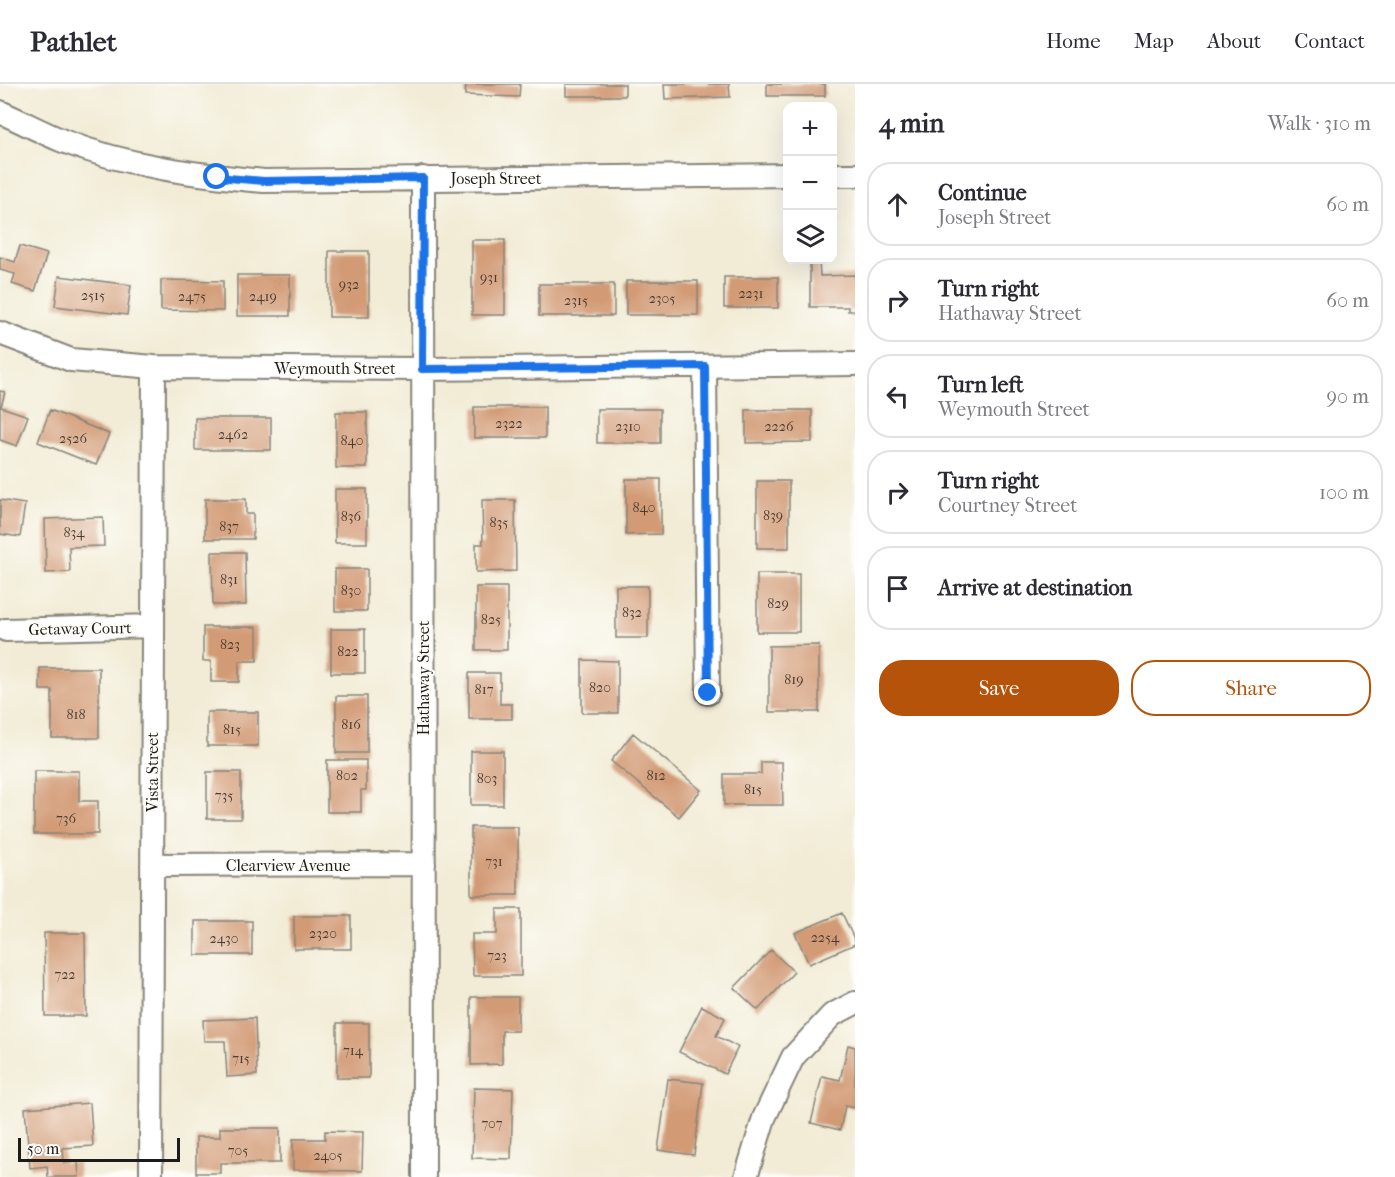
<!DOCTYPE html>
<meta charset="utf-8">
<style>
:root{--surface:#fff;--page:#f2f2f3;--text:#2b2b33;--muted:#7c7c81;--line:#e1e1e2;--accent:#b45309}
body{margin:0;font-family:"IM FELL French Canon",serif;background:var(--page);color:var(--text)}
.controls{position:absolute;right:18px;top:18px;display:grid;overflow:hidden;border-radius:12px;box-shadow:0 6px 24px #0002}
.controls button{width:54px;height:54px;display:grid;place-items:center;padding:0;border:0;border-bottom:2px solid var(--line);background:var(--surface);color:var(--text);font:30px sans-serif}
.scale{position:absolute;left:18px;bottom:15px;width:162px;box-sizing:border-box;padding-left:6px;border:3px solid #1c1c1c;border-top:0;font-size:16px;line-height:21px;white-space:nowrap;color:#1c1c1c;-webkit-text-stroke:4px #fdfcf7;paint-order:stroke}
.stop{position:absolute;width:18px;height:18px;margin:-14px;border:4px solid #1a73e8;border-radius:50%;background:#fff}
.stop.end{background:#1a73e8;border-color:#fff;box-shadow:0 2px 6px #0008}
.list{margin:0;padding:0;list-style:none}
h2{display:flex;justify-content:space-between;align-items:center;height:78px;margin:0;padding:0 24px;font-size:26px}
h2 small{font-size:20px;font-weight:400;color:var(--muted)}
.list li{display:grid;grid-template-columns:39px 1fr auto;gap:18px;align-items:center;box-sizing:border-box;height:84px;margin:0 12px 12px;padding:0 12px;border:2px solid var(--line);border-radius:24px}
.list b{display:block;font-size:22px;white-space:nowrap}
.list p{margin:0;font-size:20px;white-space:nowrap;color:var(--muted)}
.list em{font-size:20px;font-style:normal;color:var(--muted)}
.actions{display:flex;gap:12px;padding:18px 24px}
.actions a{flex:1;padding:14px 0;border:2px solid var(--accent);border-radius:24px;text-align:center;font-size:21px;color:var(--accent)}
.actions .main{background:var(--accent);color:#fff}
.icon{flex:none;width:33px;height:33px;fill:none;stroke:currentColor;stroke-width:2;stroke-linecap:round;stroke-linejoin:round}
.map{position:relative;flex:none;width:855px;height:1093px;overflow:hidden}
header{display:flex;align-items:center;gap:36px;box-sizing:border-box;height:84px;padding:0 30px;background:var(--surface);border-bottom:2px solid var(--line)}
header strong{font-size:28px}
nav{display:flex;gap:33px;margin-inline-start:auto;font-size:21px}
main{display:flex}
aside{flex:1;background:var(--surface)}
.map>svg:first-child{display:block}
.building{fill:#d29a74}
.lines{fill:none;stroke-linecap:round;stroke-linejoin:round}
.minor-casing{stroke:#878479;stroke-width:26}
.minor{stroke:#fff;stroke-width:22}
.route{stroke:#1a73e8;stroke-width:8}
.labels{text-anchor:middle;stroke-width:4.5;stroke-linejoin:round;paint-order:stroke}
.number-label{font-size:14px;fill:#4a3c32}
.street-label{font-size:16px;fill:#1c1c1c;stroke:#fdfcf7}
</style>
<header>
<strong>Pathlet</strong>
<nav><a>Home</a><a>Map</a><a>About</a><a>Contact</a></nav>
</header>
<main>
<div class="map">
<svg width="855" height="1093" viewBox="0 0 855 1093">
<rect width="100%" height="100%" fill="#fdfcf7"/>
<filter id="ink" filterUnits="userSpaceOnUse"><feTurbulence type="fractalNoise" baseFrequency=".0167" numOctaves="2"/><feDisplacementMap in="SourceGraphic" scale="12" xChannelSelector="R" yChannelSelector="G"/><feConvolveMatrix kernelMatrix="1 2 1 2 8 2 1 2 1" color-interpolation-filters="sRGB"/></filter>
<filter id="wash" filterUnits="userSpaceOnUse"><feTurbulence type="fractalNoise" baseFrequency=".008" numOctaves="4" result="noise"/><feDisplacementMap in="SourceGraphic" scale="24" xChannelSelector="R" yChannelSelector="G"/><feGaussianBlur stdDeviation="1.35" result="paint"/><feColorMatrix in="noise" values="0 0 0 0 0 0 0 0 0 0 0 0 0 0 0 0 0 1.4 0 .05"/><feComposite in="paint" operator="in"/></filter>
<g filter="url(#wash)">
<rect width="100%" height="100%" fill="#f2ecd6"/>
<g id="blocks">
<!-- building -->
<path class="building" d="M466,0H520L519,13L465,11Z
M566,0H625V12H566Z
M664,0H729L730,13L665,15Z
M767,0H825V12H767Z
M472,156H505V231H472Z
M20,162L47,170L35,207L12,200L15,190L0,186V173L15,178Z
M329,167H369V233H329Z
M810,176H819L820,192L855,191V227H848V223H810Z
M237,191H290V232H237Z
M59,192L131,201L127,231L55,222Z
M724,193H778V224H724Z
M161,196L223,197V227L161,226Z
M626,197H698V231H626Z
M539,200H614V232H539Z
M0,307L5,308L1,323L28,332L17,362L0,356Z
M474,323H545V354H474Z
M597,325H660V359H597Z
M50,326L109,350L96,381L38,358Z
M746,326H812V358L746,359Z
M336,328H367V384H336Z
M195,334H271V366H195Z
M626,395H661V450L626,451Z
M757,397H789V464H757Z
M335,405H367V459H335Z
M205,415H246V430H253V455H205Z
M0,416L25,420L20,453L0,450Z
M482,416H515L516,487L476,488V460H483Z
M103,433L104,462L69,463L70,488L46,489L45,435Z
M212,468H245L246,521H213Z
M335,485H367V527H335Z
M757,490H799V548H757Z
M616,502H648V554H616Z
M476,503H507V566H476Z
M203,543H257V577H239V598H211V577H203Z
M331,545H365V589H331Z
M819,561V628H769V562Z
M582,576L618,577V629H582Z
M40,584H99V654H52V606H40Z
M469,589H500V620H512V635H469Z
M336,612H367V669H336Z
M207,628H258V662H207Z
M633,649L701,706L679,733L611,677Z
M471,667H503V721H471Z
M327,676H366V706H361V728H327Z
M761,678H782L783,721H724V690H761Z
M34,687H79V717H98V750H34Z
M207,688H241V735H207Z
M471,743H518V811H471Z
M497,825H521V892H473L472,850H497Z
M842,829L855,857V860L809,880L795,849Z
M294,832H351V865H294Z
M195,837H252V871H195Z
M44,849H85L86,932H45Z
M771,866L794,888L758,926L734,904Z
M471,913H518V947H502V980L471,981Z
M702,922L725,934L716,952L738,963L725,990L679,968Z
M255,934L257,991L227,993L225,957H204L203,936Z
M337,939H369V994H337Z
M848,961L855,963V1024L845,1022L840,1046L811,1039L822,992L840,996Z
M668,995L703,999L694,1071L658,1066Z
M474,1004L513,1005L511,1075L472,1074Z
M90,1019L93,1062L63,1064L64,1079L78,1078L79,1093H48L47,1082L30,1084L25,1024Z
M220,1044H280V1079H220V1089H196V1053H220Z
M325,1047L363,1048L362,1087L293,1086V1055H325Z"/>
</g>
</g>
<g filter="url(#ink)">
<use href="#blocks" fill-opacity="0" stroke="#878479" stroke-width="1.5"/>
<g class="lines">
<!-- minor casing -->
<g class="minor-casing">
<path id="minor" d="M0,28C21,37 41,48 63,57C127,82 196,91 264,97L788,91
M832,91H855
M423,94L424,1093
M0,249L71,276L154,283L422,285L855,280
M705,282L708,609
M6,546L153,542
M152,781L424,780
M151,1093L154,283
M746,1093L764,1034L793,973L832,931L855,919"/>
</g>
<!-- minor -->
<use href="#minor" class="minor"/>
</g>
</g>
<g class="lines" filter="url(#ink)">
<!-- route -->
<path class="route" d="M217,93L264,97L423,94L422,285L705,282L708,609"/>
</g>
<g class="labels">
<!-- number labels -->
<g class="number-label">
<text x="489" y="198">931</text>
<text x="349" y="205">932</text>
<text x="751" y="214">2231</text>
<text x="93" y="216">2515</text>
<text x="192" y="217">2475</text>
<text x="263" y="217">2419</text>
<text x="662" y="219">2305</text>
<text x="576" y="221">2315</text>
<text x="509" y="344">2322</text>
<text x="628" y="347">2310</text>
<text x="779" y="347">2226</text>
<text x="233" y="355">2462</text>
<text x="73" y="359">2526</text>
<text x="352" y="361">840</text>
<text x="644" y="428">840</text>
<text x="773" y="436">839</text>
<text x="351" y="437">836</text>
<text x="499" y="443">835</text>
<text x="229" y="447">837</text>
<text x="74" y="453">834</text>
<text x="229" y="500">831</text>
<text x="351" y="511">830</text>
<text x="778" y="524">829</text>
<text x="632" y="533">832</text>
<text x="491" y="540">825</text>
<text x="230" y="565">823</text>
<text x="348" y="572">822</text>
<text x="794" y="600">819</text>
<text x="600" y="608">820</text>
<text x="484" y="610">817</text>
<text x="76" y="635">818</text>
<text x="351" y="645">816</text>
<text x="232" y="650">815</text>
<text x="347" y="696">802</text>
<text x="656" y="696">812</text>
<text x="487" y="699">803</text>
<text x="753" y="710">815</text>
<text x="224" y="716">735</text>
<text x="66" y="739">736</text>
<text x="494" y="782">731</text>
<text x="323" y="854">2320</text>
<text x="825" y="858">2254</text>
<text x="224" y="859">2430</text>
<text x="497" y="876">723</text>
<text x="65" y="895">722</text>
<text x="353" y="971">714</text>
<text x="241" y="979">715</text>
<text x="492" y="1044">707</text>
<text x="238" y="1071">705</text>
<text x="328" y="1076">2405</text>
</g>
<!-- street labels -->
<g class="street-label">
<text x="496" y="100">Joseph Street</text>
<text x="335" y="290">Weymouth Street</text>
<text transform="translate(80 544) rotate(-1)" y="6">Getaway Court</text>
<text transform="translate(423 594) rotate(-90)" y="6">Hathaway Street</text>
<text transform="translate(152 688) rotate(-90)" y="6">Vista Street</text>
<text x="288" y="787">Clearview Avenue</text>
</g>
</g>
</svg>
<div class="controls">
<button>+</button>
<button>−</button>
<button><svg class="icon" aria-label="layers" viewBox="0 0 24 24"><path d="M12 4l9 5-9 5-9-5zM3 14l9 5 9-5"/></svg></button>
</div>
<div class="scale">50 m</div>
<div class="stop" style="left:217px;top:93px"></div>
<div class="stop end" style="left:708px;top:609px"></div>
</div>
<aside>
<h2>4 min<small>Walk · 310 m</small></h2>
<ul class="list">
<li><svg class="icon" aria-label="ahead" viewBox="0 0 24 24"><path d="M12 20V5M6 11l6-6 6 6"/></svg><div><b>Continue</b><p>Joseph Street</p></div><em>60 m</em></li>
<li><svg class="icon" aria-label="right" viewBox="0 0 24 24"><path d="M7 20v-9h11M14 6l5 5-5 5"/></svg><div><b>Turn right</b><p>Hathaway Street</p></div><em>60 m</em></li>
<li><svg class="icon" aria-label="left" viewBox="0 0 24 24"><path d="M17 20v-9H6M10 6l-5 5 5 5"/></svg><div><b>Turn left</b><p>Weymouth Street</p></div><em>90 m</em></li>
<li><svg class="icon" aria-label="right" viewBox="0 0 24 24"><path d="M7 20v-9h11M14 6l5 5-5 5"/></svg><div><b>Turn right</b><p>Courtney Street</p></div><em>100 m</em></li>
<li><svg class="icon" aria-label="arrive" viewBox="0 0 24 24"><path d="M6 21V4h12l-3 4 3 4H6"/></svg><div><b>Arrive at destination</b></div></li>
</ul>
<div class="actions"><a class="main">Save</a><a>Share</a></div>
</aside>
</main>
